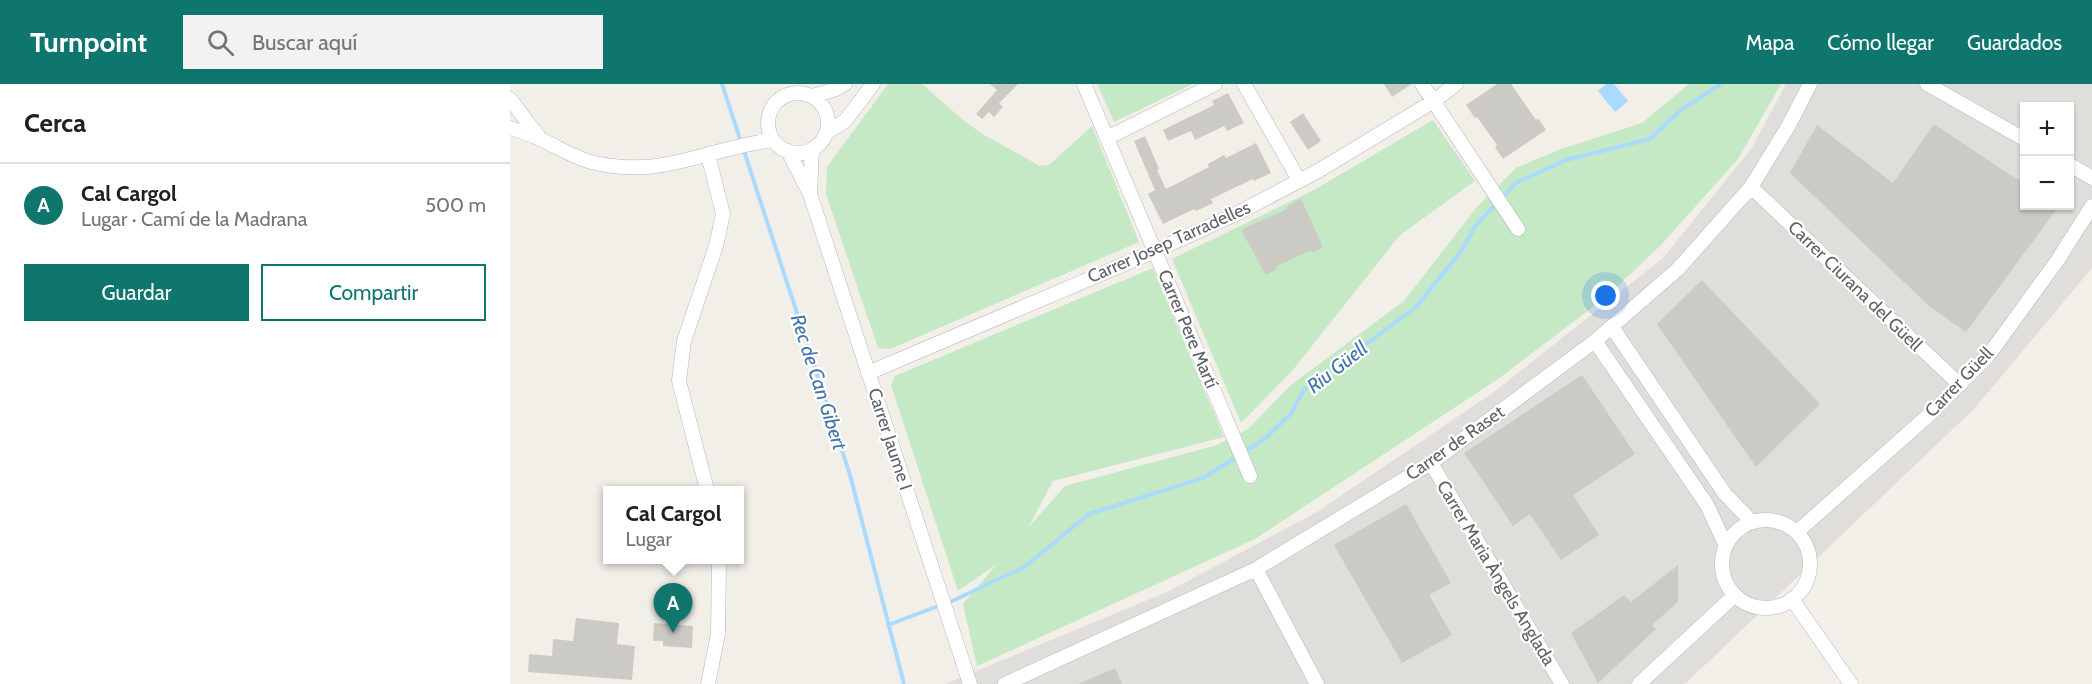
<!DOCTYPE html>
<html lang="es">
<meta charset="utf-8">
<style>
:root{--surface:#fff;--page:#f2f2f2;--text:#202124;--muted:#757577;--line:#e0e0e0;--accent:#0f766e}
body{margin:0;font-family:Cabin,sans-serif;background:var(--page);color:var(--text)}
.controls{position:absolute;right:18px;top:18px;display:grid;overflow:hidden;border-radius:0px;box-shadow:0 2px 4px #0004}
.controls button{width:54px;height:54px;display:grid;place-items:center;padding:0;border:0;border-bottom:2px solid var(--line);background:var(--surface);color:var(--text);font:30px sans-serif}
.you{position:absolute;left:1096px;top:212px;width:21px;height:21px;margin:-15px;border:4px solid #fff;border-radius:50%;background:#1a73e8;box-shadow:0 0 0 9px #1a73e833}
.badge{display:grid;place-items:center;width:39px;height:39px;border-radius:50%;background:var(--accent);color:#fff;font-size:20px;font-weight:700}
.pin{position:absolute;translate:-50% -50px;filter:drop-shadow(0 2px 3px #0008)}
.pin::after{content:'';position:absolute;top:32px;width:21px;height:18px;background:inherit;clip-path:polygon(0 0,100% 0,50% 100%)}
.popup{position:absolute;left:93px;top:402px;width:141px;height:78px;box-sizing:border-box;display:grid;place-content:center;border-radius:0px;background:var(--surface);filter:drop-shadow(0 2px 4px #0005);font-size:20px;white-space:nowrap;color:var(--muted)}
.popup b{font-size:22px;color:var(--text)}
.popup::after{content:'';position:absolute;left:50%;top:100%;margin-left:-12px;border:12px solid transparent;border-top-color:var(--surface)}
.list{margin:0;padding:0;list-style:none}
h2{display:flex;justify-content:space-between;align-items:center;height:78px;margin:0;padding:0 24px;font-size:26px}
h2 small{font-size:20px;font-weight:400;color:var(--muted)}
.list li{display:grid;grid-template-columns:39px 1fr auto;gap:18px;align-items:center;box-sizing:border-box;height:84px;padding:0 24px;border-top:2px solid var(--line)}
.list b{display:block;font-size:22px;white-space:nowrap}
.list p{margin:0;font-size:20px;white-space:nowrap;color:var(--muted)}
.list em{font-size:20px;font-style:normal;color:var(--muted)}
.actions{display:flex;gap:12px;padding:18px 24px}
.actions a{flex:1;padding:14px 0;border:2px solid var(--accent);border-radius:0px;text-align:center;font-size:21px;color:var(--accent)}
.actions .main{background:var(--accent);color:#fff}
.icon{flex:none;width:33px;height:33px;fill:none;stroke:currentColor;stroke-width:2;stroke-linecap:round;stroke-linejoin:round}
.map{position:relative;flex:none;width:1582px;height:600px;overflow:hidden}
header{display:flex;align-items:center;gap:36px;box-sizing:border-box;height:84px;padding:0 30px;background:var(--accent);color:#fff}
header strong{font-size:28px}
nav{display:flex;gap:33px;margin-inline-start:auto;font-size:21px}
.search{width:420px;height:54px;background:var(--page);display:flex;align-items:center;gap:15px;box-sizing:border-box;padding:0 21px;border-radius:0px;color:var(--muted);font-size:22px}
main{display:flex}
aside{flex:1;background:var(--surface)}
.map>svg:first-child{display:block}
.industrial{fill:#e0deda;fill-rule:evenodd}
.green{fill:#c5e8c5}
.water{fill:#aadaff}
.lines{fill:none;stroke-linecap:round;stroke-linejoin:round}
.stream{stroke:#aadaff;stroke-width:4}
.building{fill:#cccac5}
.street-casing{stroke:#b5b8bc;stroke-width:15}
.street{stroke:#fff;stroke-width:14}
.labels{text-anchor:middle;stroke-width:4.5;stroke-linejoin:round;paint-order:stroke}
.street-label{font-size:18px;fill:#5f6368;stroke:#fff}
.water-label{font-size:20px;font-style:italic;fill:#4174aa;stroke:#fff}
</style>
<header>
<strong>Turnpoint</strong>
<div class="search"><svg class="icon" aria-label="search" viewBox="0 0 24 24"><circle cx="10" cy="10" r="6"/><path d="M15 15l6 6"/></svg>Buscar aquí</div>
<nav><a>Mapa</a><a>Cómo llegar</a><a>Guardados</a></nav>
</header>
<main>
<aside>
<h2>Cerca<small></small></h2>
<ul class="list">
<li><span class="badge">A</span><div><b>Cal Cargol</b><p>Lugar · Camí de la Madrana</p></div><em>500 m</em></li>
</ul>
<div class="actions"><a class="main">Guardar</a><a>Compartir</a></div>
</aside>
<div class="map">
<svg width="1582" height="600" viewBox="0 0 1582 600">
<rect width="100%" height="100%" fill="#f1efe8"/>
<!-- industrial -->
<path class="industrial" d="M1276,0H1582V184L1464,325L1175,600H435L657,508L807,428L984,308L1153,174L1241,65ZM1514,22H1560V122H1514Z"/>
<!-- green -->
<path class="green" d="M378,0H412L454,37L474,51L530,82L539,81L582,42L629,158L380,265L368,264L316,110L317,83Z
M587,0H683L604,38Z
M1179,0H1271L1228,75L1151,161L1096,213L988,295L745,455L467,582L453,520L487,480L448,507L381,301L385,292L643,184L714,353L543,397L518,444L555,402L707,361L738,345L781,301L894,217L967,123L1006,84L1051,65L1132,39Z
M923,36L965,97L890,151L782,287L731,339L662,175L804,106Z"/>
<!-- water -->
<path class="water" d="M1096,0H1104L1118,17L1105,28L1088,7Z"/>
<g class="lines">
<!-- stream -->
<path class="stream" d="M212,0L340,391L394,600
M992,114L1006,99L1056,76L1140,55L1171,26L1211,0
M734,368L753,356L780,331L794,306L906,223L949,170L967,140L986,120
M438,519L514,483L579,430L693,394L728,372
M378,541L431,521"/>
</g>
<!-- building -->
<path class="building" d="M480,0H508L489,19L493,23L484,33L479,28L472,35L466,30L487,6Z
M874,0H902L882,13Z
M987,0H1001L1026,36L1028,34L1036,46L993,75L985,63L987,61L967,33L965,34L956,21Z
M718,9L734,39L717,47L714,42L685,56L681,47L658,57L653,46L704,21L702,17Z
M793,29L811,57L798,66L780,38Z
M1424,40L1497,89L1515,99V122H1549L1456,248L1419,222L1280,89L1307,41L1383,99Z
M635,52L649,85L647,86L656,105L699,83L698,80L714,71L716,74L746,59L761,89L744,97L743,95L701,115L703,119L686,127L684,125L653,140L638,110L645,106L624,57Z
M791,115L813,163L802,169L801,166L765,183L766,186L756,191L731,146L777,125L776,123Z
M1192,196L1310,320L1246,383L1147,240Z
M1072,291L1125,370L1063,411L1089,451L1051,476L1020,430L1003,442L954,369Z
M896,420L941,499L919,511L942,551L892,579L824,461Z
M1168,481V518L1142,541L1146,545L1088,599L1061,549L1114,511L1121,518Z
M66,534L109,539L107,560L125,562L122,596L18,588L19,570L42,572L43,555L63,557Z
M144,539L183,542L182,564L153,562V557H143Z
M605,584L612,600H568Z"/>
<g class="lines">
<!-- street casing -->
<g class="street-casing">
<path id="street" d="M574,0L740,392
M734,0L789,96
M912,0L1008,145
M1417,0L1514,55
M258 39a30 30 0 1 1 60 0a30 30 0 1 1-60 0Z
M303,12L326,5L335,0
M0,15L29,53
M0,44C10,47 21,50 30,55C48,63 63,73 81,78C153,96 196,64 263,56
M316,49L335,37L363,0
M597,54L705,0
M278,67L300,110L460,600
M1560,81L1582,94
M1241,103L1450,301
M300,110L302,65
M1102,243L1215,410L1242,438
M1085,257L1197,421L1216,462
M358,289L645,167L726,130L808,87L924,17L946,0
M921,379L1052,600
M197,406L169,297L174,257L206,162L213,130L198,71
M1212 480a44 44 0 1 1 88 0a44 44 0 1 1-88 0Z
M1287,448L1421,329L1478,272L1547,177L1582,122
M746,485L807,600
M1282,515L1341,600
M198,600L208,550L209,476
M495,600L746,485L921,379L1085,257L1168,185L1241,103L1279,41L1300,0
M1129,600L1225,511"/>
</g>
<!-- street -->
<use href="#street" class="street"/>
</g>
<g class="labels">
<!-- street labels -->
<g class="street-label">
<text transform="translate(659 158) rotate(-24)" y="6">Carrer Josep Tarradelles</text>
<text transform="translate(1345 202) rotate(44)" y="6">Carrer Ciurana del Güell</text>
<text transform="translate(678 245) rotate(67)" y="6">Carrer Pere Martí</text>
<text transform="translate(1449 298) rotate(-46)" y="6">Carrer Güell</text>
<text transform="translate(380 355) rotate(72)" y="6">Carrer Jaume I</text>
<text transform="translate(945 359) rotate(-35)" y="6">Carrer de Raset</text>
<text transform="translate(986 489) rotate(59)" y="6">Carrer Maria Àngels Anglada</text>
</g>
<!-- water labels -->
<g class="water-label">
<text transform="translate(827 283) rotate(-38)" y="7">Riu Güell</text>
<text transform="translate(309 298) rotate(72)" y="7">Rec de Can Gibert</text>
</g>
</g>
</svg>
<div class="controls">
<button>+</button>
<button>−</button>
</div>
<div class="you"></div>
<div class="pin badge" style="left:163px;top:549px">A</div>
<div class="popup"><b>Cal Cargol</b>Lugar</div>
</div>
</main>
